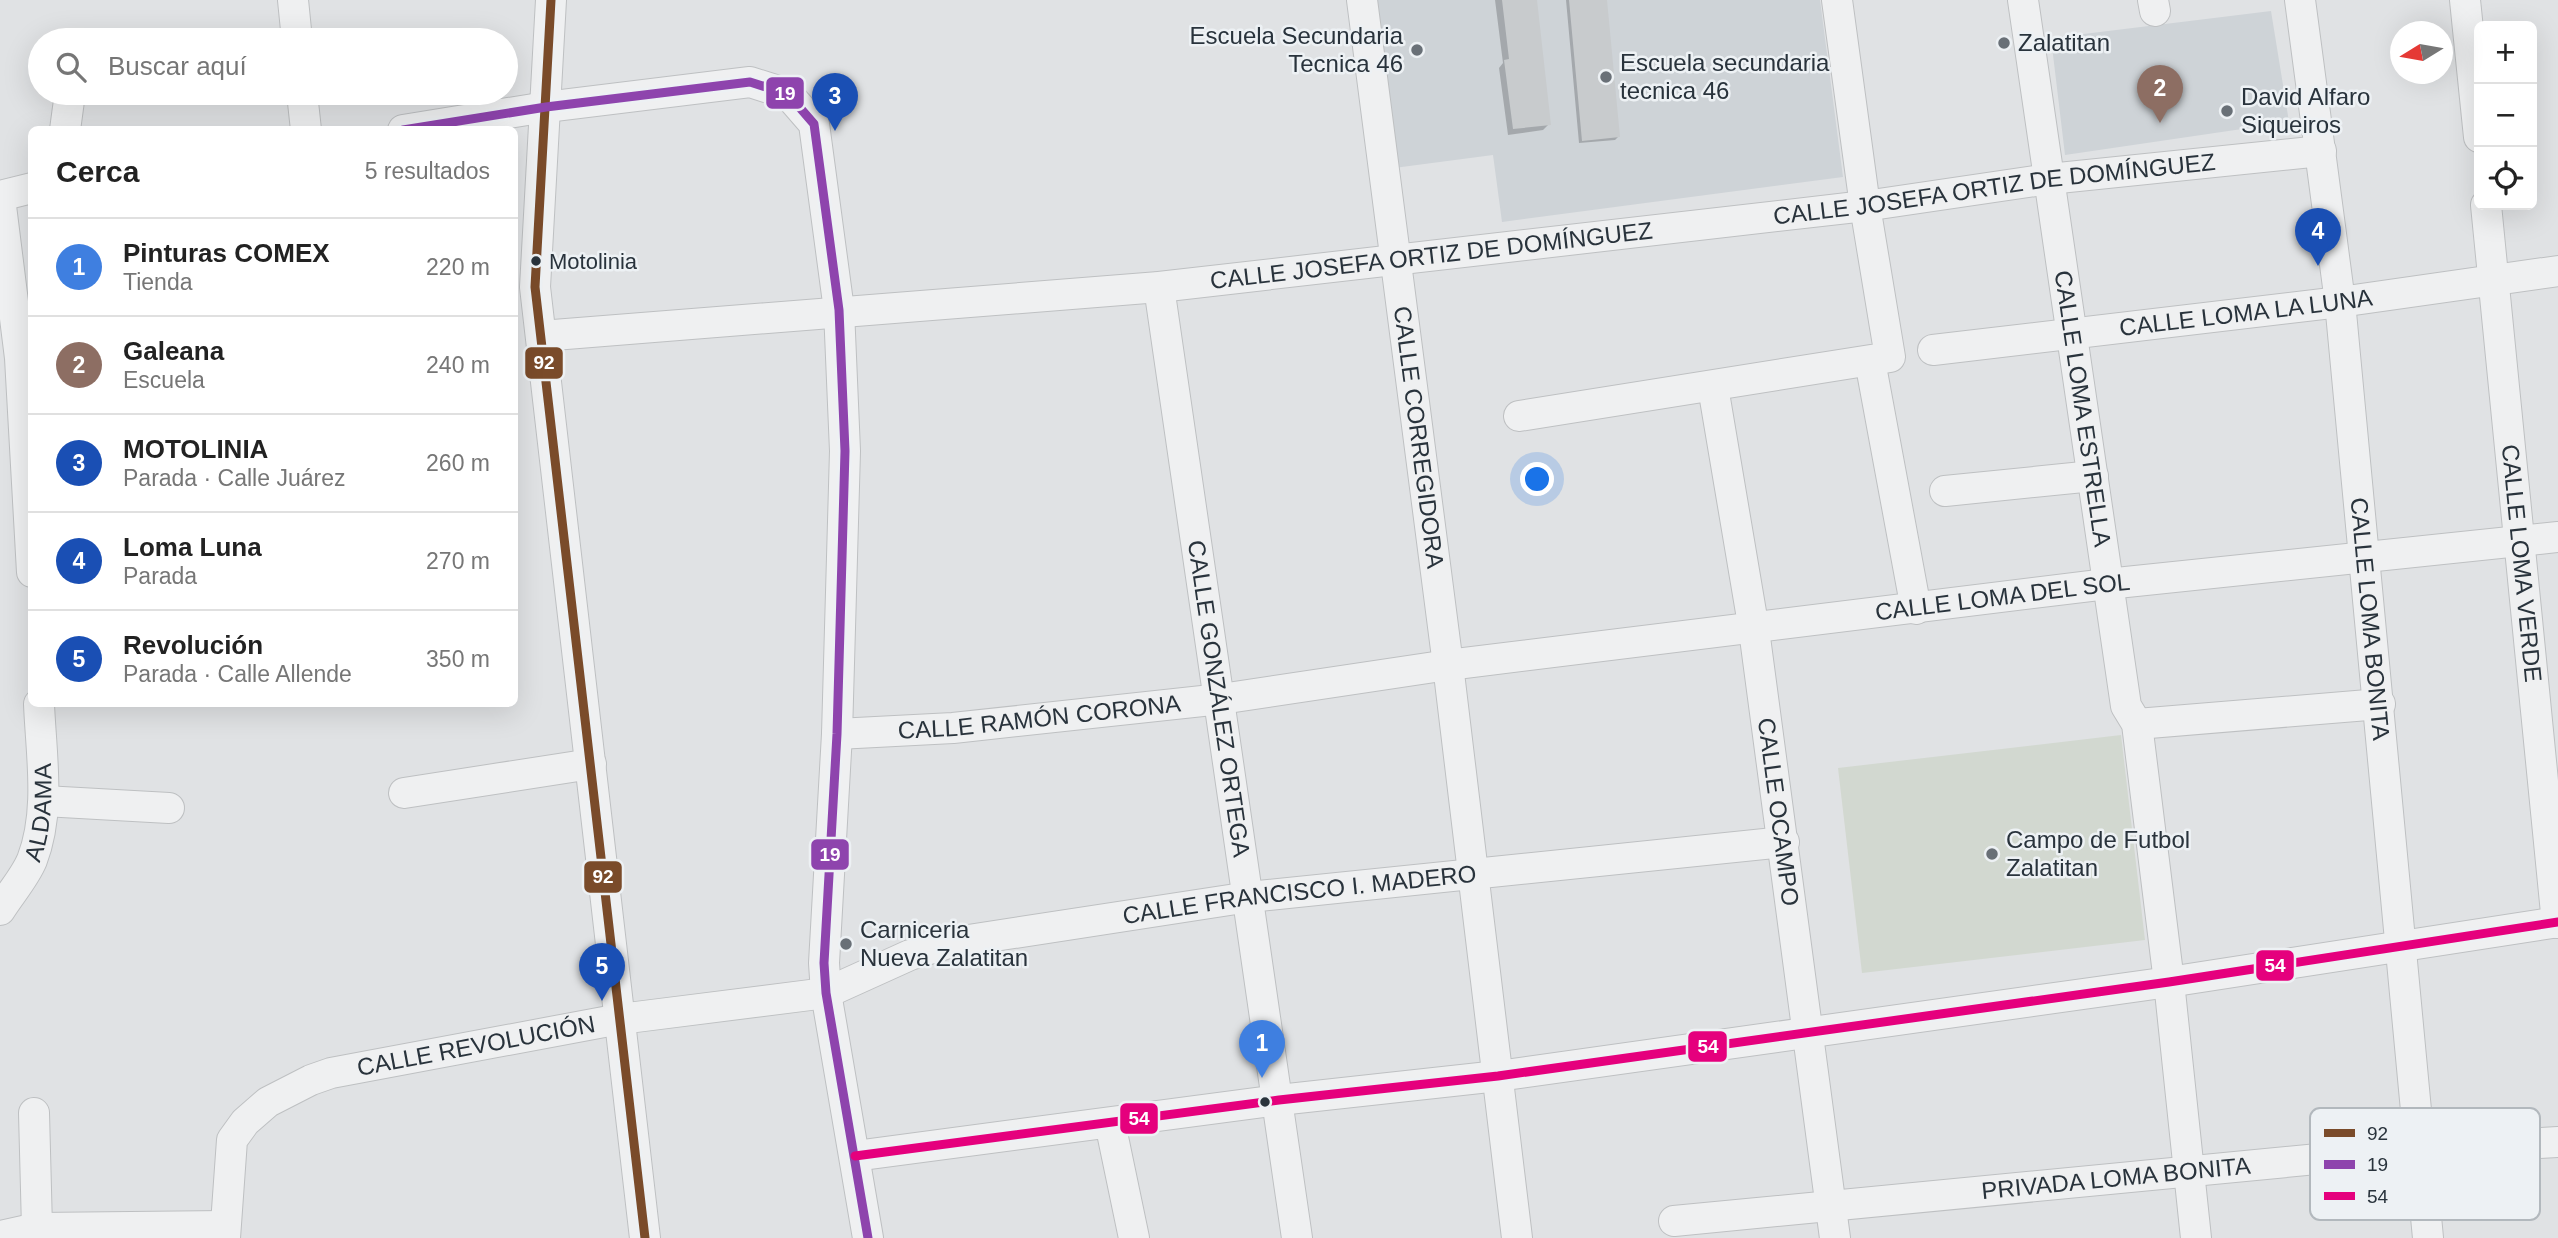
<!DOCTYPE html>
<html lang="es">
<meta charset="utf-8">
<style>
:root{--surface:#fff;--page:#f6f6f6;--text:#222;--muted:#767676;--line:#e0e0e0;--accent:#697077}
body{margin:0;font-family:Arial,sans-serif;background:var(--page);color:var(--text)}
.controls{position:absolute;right:21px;top:21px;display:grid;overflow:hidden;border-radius:10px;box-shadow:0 7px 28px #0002}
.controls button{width:63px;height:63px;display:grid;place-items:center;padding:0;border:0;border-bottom:2px solid var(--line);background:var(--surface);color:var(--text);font:35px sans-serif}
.compass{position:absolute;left:2390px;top:21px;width:63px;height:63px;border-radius:50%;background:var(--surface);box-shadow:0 7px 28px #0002;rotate:259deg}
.you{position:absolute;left:1538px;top:480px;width:24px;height:24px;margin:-18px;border:5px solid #fff;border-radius:50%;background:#1a73e8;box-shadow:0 0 0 10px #1a73e833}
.badge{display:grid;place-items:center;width:46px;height:46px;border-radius:50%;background:var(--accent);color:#fff;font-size:23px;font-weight:700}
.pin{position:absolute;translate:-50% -58px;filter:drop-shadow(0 2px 4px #0008)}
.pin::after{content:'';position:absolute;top:37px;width:24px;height:21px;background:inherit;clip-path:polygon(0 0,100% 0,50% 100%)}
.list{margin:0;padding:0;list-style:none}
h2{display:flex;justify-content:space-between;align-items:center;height:91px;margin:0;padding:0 28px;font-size:30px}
h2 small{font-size:23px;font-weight:400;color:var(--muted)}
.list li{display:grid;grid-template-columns:46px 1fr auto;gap:21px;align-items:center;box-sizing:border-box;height:98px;padding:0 28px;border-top:2px solid var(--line)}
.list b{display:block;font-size:26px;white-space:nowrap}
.list p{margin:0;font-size:23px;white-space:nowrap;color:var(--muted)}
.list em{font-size:23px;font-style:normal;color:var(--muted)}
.icon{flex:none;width:38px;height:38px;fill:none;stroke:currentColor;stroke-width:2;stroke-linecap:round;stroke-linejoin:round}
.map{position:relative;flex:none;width:2558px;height:1238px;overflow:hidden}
.search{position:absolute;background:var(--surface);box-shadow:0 7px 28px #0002;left:28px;top:28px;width:490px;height:77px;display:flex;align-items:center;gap:18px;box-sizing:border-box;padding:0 24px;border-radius:38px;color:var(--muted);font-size:26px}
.panel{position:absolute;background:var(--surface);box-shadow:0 7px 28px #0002;left:28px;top:126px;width:490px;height:581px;border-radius:10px}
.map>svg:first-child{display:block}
.built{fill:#ced3d7}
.green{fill:#d2d8d0}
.shadow{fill:#0003}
.building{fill:#c8cbcd}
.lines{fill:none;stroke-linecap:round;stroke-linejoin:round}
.minor-casing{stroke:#bec0c2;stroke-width:32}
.minor{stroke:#eff0f1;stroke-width:30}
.bus-1-casing{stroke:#edf1f4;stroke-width:14}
.bus-2-casing{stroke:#edf1f4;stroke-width:14}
.bus-3-casing{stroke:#edf1f4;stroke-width:14}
.bus-1{stroke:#7a4b2a;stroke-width:9}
.bus-2{stroke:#8e44ad;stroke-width:9}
.bus-3{stroke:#e5007d;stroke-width:9}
.poi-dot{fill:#697077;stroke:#edf1f4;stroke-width:2.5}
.bus-dot{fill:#29333c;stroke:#edf1f4;stroke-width:2.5}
.labels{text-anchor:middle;stroke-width:5;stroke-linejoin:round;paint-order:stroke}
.bus-label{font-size:22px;fill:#29333c;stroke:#edf1f4;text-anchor:start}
.poi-label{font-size:24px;fill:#29333c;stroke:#edf1f4;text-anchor:start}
.street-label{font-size:24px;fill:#29333c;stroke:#edf1f4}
.key{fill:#edf1f4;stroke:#b2b8bd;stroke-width:2}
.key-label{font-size:19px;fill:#29333c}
.line-badge{stroke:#edf1f4;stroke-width:2.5}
.badge-label{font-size:19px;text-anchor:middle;font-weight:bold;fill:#fff}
</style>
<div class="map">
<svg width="2558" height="1238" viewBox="0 0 2558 1238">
<rect width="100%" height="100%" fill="#e0e2e4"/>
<!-- built -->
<path class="built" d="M1372,0H1820L1843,177L1502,222L1493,155L1394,168Z
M2271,11L2289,122L2065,155L2051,38Z"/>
<!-- green -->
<path class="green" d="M2121,735L2145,940L1862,973L1838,768Z"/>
<!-- shadow -->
<path class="shadow" d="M1495,0H1535L1549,124L1543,130L1508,135L1499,68L1503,63Z
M1566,0H1605L1618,137L1615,140L1579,143Z"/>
<!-- building -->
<path class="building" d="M1502,0H1537L1551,125L1513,129L1504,60L1509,59Z
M1569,0H1607L1620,137L1582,141Z"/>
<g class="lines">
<!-- minor casing -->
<g class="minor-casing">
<g id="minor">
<path d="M293,0L297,40"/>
<path d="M551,0L535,287L645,1238"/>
<path id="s1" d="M1362,0L1448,665L1517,1238"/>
<path id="s2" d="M2023,0L2126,706L2137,724L2169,982L2196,1238"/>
<path d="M2153,0L2155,11"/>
<path id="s3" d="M2300,0L2340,302L2428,1238"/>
<path d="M2465,0L2479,137"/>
<path d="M302,93L306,130"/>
<path d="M65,130L70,93"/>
<path d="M403,130L546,107L750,82L788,94L814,124L839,310L845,451L837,734L824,963L826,993L868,1238"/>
<path d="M0,196L32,188"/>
<path d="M0,198L20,358L32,572"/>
<path id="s4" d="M2486,205L2557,923"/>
<path id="s5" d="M1159,287L1297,1238"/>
<path id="s6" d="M541,336L1159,287L1865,206L2049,179L2321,151"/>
<path id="s7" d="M1933,350L2340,302L2558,271"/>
<path d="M1870,361L1916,609"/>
<path id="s8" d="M1713,387L1754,630L1835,1238"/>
<path d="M1519,416L1890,357L1865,206L1837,0"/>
<path d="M1945,491L2093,476"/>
<path d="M2137,724L2380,704"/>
<path id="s9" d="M837,734L953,728L1221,699L1448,665L2107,584L2558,537"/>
<path d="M404,793L591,764"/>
<path d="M44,801L169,808"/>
<path id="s10" d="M0,910C10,894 25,877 32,860C51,811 41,754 39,704"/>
<path d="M34,1113L37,1228"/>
<path d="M1110,1123L1134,1238"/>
<path d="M855,1156L1279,1100L1498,1076L2169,982L2558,922"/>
<path id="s11" d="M1674,1221L2421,1149L2558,1142"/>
<path d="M0,1236L37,1228L225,1226"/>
<path id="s12" d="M225,1238L232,1140L245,1122L268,1102L311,1080L331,1073L620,1019L826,993L910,955L949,943L1249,897L1784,842"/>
</g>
</g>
<!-- minor -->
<use href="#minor" class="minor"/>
<!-- bus-1 casing -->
<g class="bus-1-casing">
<path id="bus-1" d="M551,0L535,287L645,1238"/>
</g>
<!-- bus-2 casing -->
<g class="bus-2-casing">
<path id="bus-2" d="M403,130L546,107L750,82L788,94L814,124L839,310L845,451L837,734L824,963L826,993L868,1238"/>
</g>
<!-- bus-3 casing -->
<g class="bus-3-casing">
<path id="bus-3" d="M855,1156L1279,1100L1498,1076L2169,982L2558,922"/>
</g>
<!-- bus-1 -->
<use href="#bus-1" class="bus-1"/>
<!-- bus-2 -->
<use href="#bus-2" class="bus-2"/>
<!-- bus-3 -->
<use href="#bus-3" class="bus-3"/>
</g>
<!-- markers -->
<g class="poi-dot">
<circle cx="2004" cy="43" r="7"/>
<circle cx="1417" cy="50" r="7"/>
<circle cx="1606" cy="77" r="7"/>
<circle cx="2227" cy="111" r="7"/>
<circle cx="1992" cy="854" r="7"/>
<circle cx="846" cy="944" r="7"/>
</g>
<g class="bus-dot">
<circle cx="536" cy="261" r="6"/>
<circle cx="1265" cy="1102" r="6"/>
</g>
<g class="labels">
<!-- bus labels -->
<g class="bus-label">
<text x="549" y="269">Motolinia</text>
</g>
<!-- poi labels -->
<g class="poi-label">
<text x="1403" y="44" text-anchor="end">Escuela Secundaria<tspan x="1403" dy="28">Tecnica 46</tspan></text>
<text x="2018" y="51">Zalatitan</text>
<text x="1620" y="71">Escuela secundaria<tspan x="1620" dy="28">tecnica 46</tspan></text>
<text x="2241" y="105">David Alfaro<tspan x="2241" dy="28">Siqueiros</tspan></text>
<text x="2006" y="848">Campo de Futbol<tspan x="2006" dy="28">Zalatitan</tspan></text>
<text x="860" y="938">Carniceria<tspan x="860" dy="28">Nueva Zalatitan</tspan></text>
</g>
<!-- street labels -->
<g class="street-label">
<text dy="8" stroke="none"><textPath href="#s6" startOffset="1461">CALLE JOSEFA ORTIZ DE DOMÍNGUEZ</textPath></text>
<text dy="8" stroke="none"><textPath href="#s6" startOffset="894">CALLE JOSEFA ORTIZ DE DOMÍNGUEZ</textPath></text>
<text dy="8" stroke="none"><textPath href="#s7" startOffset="315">CALLE LOMA LA LUNA</textPath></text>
<text dy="8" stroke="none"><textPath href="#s2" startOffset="413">CALLE LOMA ESTRELLA</textPath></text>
<text dy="8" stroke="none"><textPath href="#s1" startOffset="441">CALLE CORREGIDORA</textPath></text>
<text dy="8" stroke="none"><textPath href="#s4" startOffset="360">CALLE LOMA VERDE</textPath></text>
<text dy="8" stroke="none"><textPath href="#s9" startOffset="1174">CALLE LOMA DEL SOL</textPath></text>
<text dy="8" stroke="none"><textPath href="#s3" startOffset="623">CALLE LOMA BONITA</textPath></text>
<text dy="8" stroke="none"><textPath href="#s5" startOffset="416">CALLE GONZÁLEZ ORTEGA</textPath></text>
<text dy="8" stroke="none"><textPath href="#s9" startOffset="203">CALLE RAMÓN CORONA</textPath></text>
<text dy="8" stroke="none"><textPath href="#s10" startOffset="108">ALDAMA</textPath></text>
<text dy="8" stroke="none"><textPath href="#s8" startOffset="430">CALLE OCAMPO</textPath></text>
<text dy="8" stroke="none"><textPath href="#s12" startOffset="1209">CALLE FRANCISCO I. MADERO</textPath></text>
<text dy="8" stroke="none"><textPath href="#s12" startOffset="368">CALLE REVOLUCIÓN</textPath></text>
<text dy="8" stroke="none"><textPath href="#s11" startOffset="444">PRIVADA LOMA BONITA</textPath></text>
</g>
</g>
<!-- legend -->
<rect x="2310" y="1108" width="230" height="112" rx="10" class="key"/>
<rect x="2324" y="1129" width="31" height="8" fill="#7a4b2a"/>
<rect x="2324" y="1160" width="31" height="9" fill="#8e44ad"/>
<rect x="2324" y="1192" width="31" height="8" fill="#e5007d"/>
<g class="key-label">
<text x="2367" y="1140">92</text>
<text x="2367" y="1171">19</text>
<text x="2367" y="1203">54</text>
</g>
<g class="line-badge">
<rect x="765" y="76" width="40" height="34" rx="7" fill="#8e44ad"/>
<rect x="524" y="346" width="40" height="34" rx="7" fill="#7a4b2a"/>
<rect x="810" y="838" width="40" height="33" rx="7" fill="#8e44ad"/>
<rect x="583" y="860" width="40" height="34" rx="7" fill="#7a4b2a"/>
<rect x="2255" y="949" width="40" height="33" rx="7" fill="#e5007d"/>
<rect x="1687" y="1030" width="41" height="33" rx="7" fill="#e5007d"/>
<rect x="1119" y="1102" width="40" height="33" rx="7" fill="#e5007d"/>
</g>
<g class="badge-label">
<text x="785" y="100">19</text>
<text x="544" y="369">92</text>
<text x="830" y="861">19</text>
<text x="603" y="883">92</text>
<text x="2275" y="972">54</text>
<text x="1708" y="1053">54</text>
<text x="1139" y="1125">54</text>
</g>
</svg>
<div class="controls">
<button>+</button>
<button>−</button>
<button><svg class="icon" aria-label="locate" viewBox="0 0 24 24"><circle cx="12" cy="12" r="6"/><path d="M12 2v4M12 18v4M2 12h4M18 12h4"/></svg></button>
</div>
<svg class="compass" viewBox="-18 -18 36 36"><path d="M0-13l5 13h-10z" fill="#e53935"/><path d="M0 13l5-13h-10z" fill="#767676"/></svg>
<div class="you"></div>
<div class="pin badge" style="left:1262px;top:1078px;background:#3f7fe0">1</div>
<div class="pin badge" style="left:2160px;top:123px;background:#8d6e63">2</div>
<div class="pin badge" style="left:835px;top:131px;background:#1a4fb4">3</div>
<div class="pin badge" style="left:2318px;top:266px;background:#1a4fb4">4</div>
<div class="pin badge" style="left:602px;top:1001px;background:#1a4fb4">5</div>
<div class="search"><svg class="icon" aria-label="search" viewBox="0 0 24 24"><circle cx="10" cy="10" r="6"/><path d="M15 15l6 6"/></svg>Buscar aquí</div>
<section class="panel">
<h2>Cerca<small>5 resultados</small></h2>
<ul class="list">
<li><span class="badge" style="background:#3f7fe0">1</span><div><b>Pinturas COMEX</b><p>Tienda</p></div><em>220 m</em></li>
<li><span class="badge" style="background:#8d6e63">2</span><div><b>Galeana</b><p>Escuela</p></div><em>240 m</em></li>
<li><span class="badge" style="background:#1a4fb4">3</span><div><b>MOTOLINIA</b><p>Parada · Calle Juárez</p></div><em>260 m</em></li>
<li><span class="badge" style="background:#1a4fb4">4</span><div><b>Loma Luna</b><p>Parada</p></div><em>270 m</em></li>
<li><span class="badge" style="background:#1a4fb4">5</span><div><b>Revolución</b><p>Parada · Calle Allende</p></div><em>350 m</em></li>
</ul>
</section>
</div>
